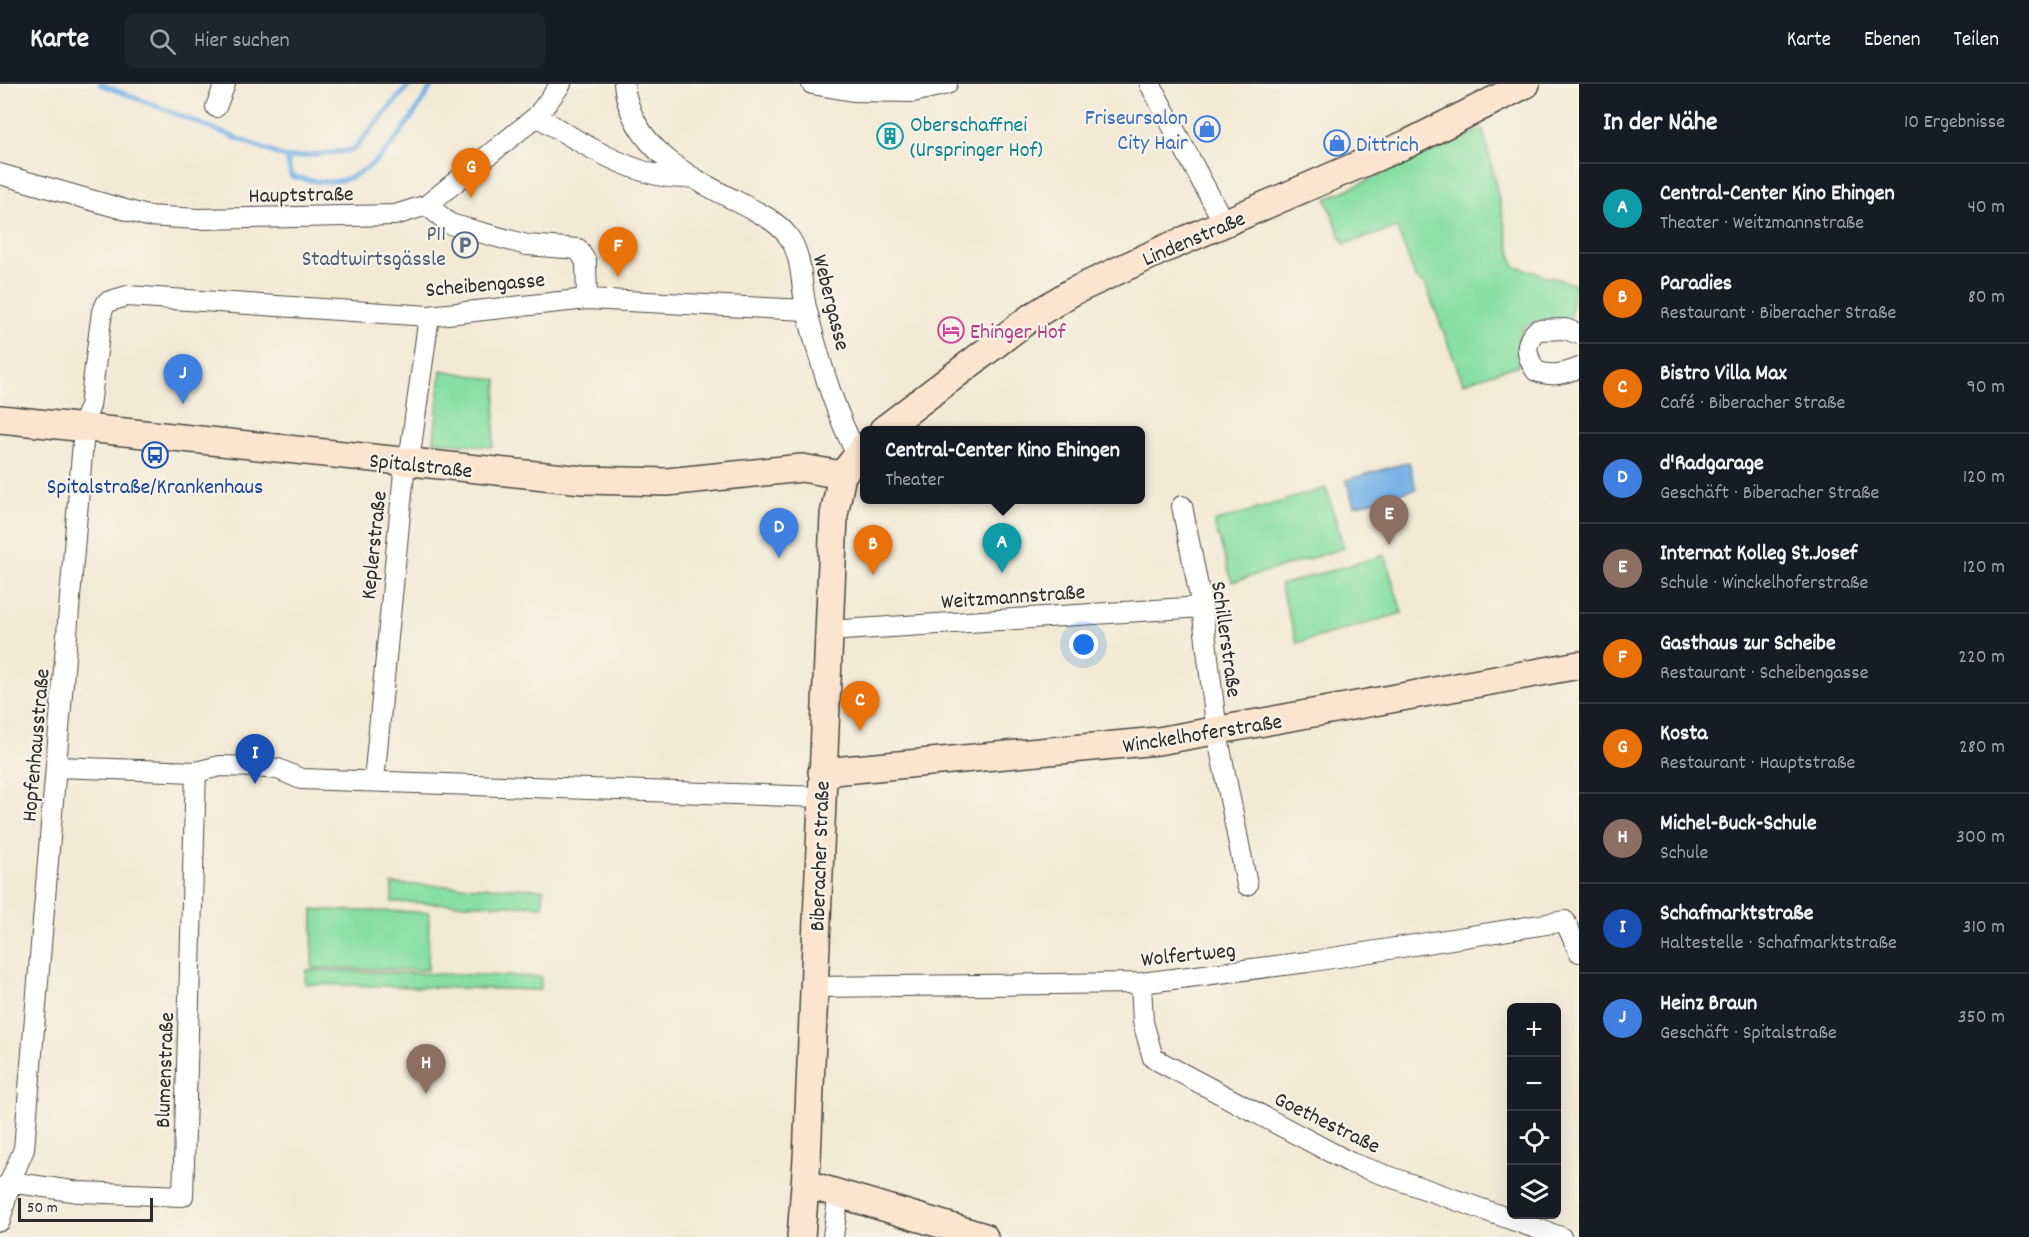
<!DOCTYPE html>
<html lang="de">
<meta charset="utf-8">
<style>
:root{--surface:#171b24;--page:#20242c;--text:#f1f3f6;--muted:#9ea1a6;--line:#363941;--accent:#0b8043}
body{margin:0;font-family:Dekko,sans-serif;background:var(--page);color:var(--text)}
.controls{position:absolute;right:18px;bottom:18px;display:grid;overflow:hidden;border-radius:9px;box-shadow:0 6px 24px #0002}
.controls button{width:54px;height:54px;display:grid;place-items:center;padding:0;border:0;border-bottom:2px solid var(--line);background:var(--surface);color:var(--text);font:30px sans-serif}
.scale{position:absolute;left:18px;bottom:15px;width:135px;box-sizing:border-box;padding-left:6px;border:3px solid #2b2b2b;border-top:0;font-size:16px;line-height:21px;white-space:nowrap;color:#2b2b2b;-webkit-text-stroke:4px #f7f3e8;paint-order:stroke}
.you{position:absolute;left:1084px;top:561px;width:21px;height:21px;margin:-15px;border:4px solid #fff;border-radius:50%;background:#1a73e8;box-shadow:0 0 0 9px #1a73e833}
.badge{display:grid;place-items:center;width:39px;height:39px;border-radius:50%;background:var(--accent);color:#fff;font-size:20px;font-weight:700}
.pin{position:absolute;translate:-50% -50px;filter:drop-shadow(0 2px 3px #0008)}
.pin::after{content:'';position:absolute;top:32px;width:21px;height:18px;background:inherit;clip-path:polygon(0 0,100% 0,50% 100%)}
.popup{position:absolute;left:860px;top:342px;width:285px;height:78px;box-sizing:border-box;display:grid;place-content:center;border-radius:9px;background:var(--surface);filter:drop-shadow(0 2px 4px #0005);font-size:20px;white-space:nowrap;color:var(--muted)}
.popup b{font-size:22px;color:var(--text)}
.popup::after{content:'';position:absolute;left:50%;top:100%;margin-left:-12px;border:12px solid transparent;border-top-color:var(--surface)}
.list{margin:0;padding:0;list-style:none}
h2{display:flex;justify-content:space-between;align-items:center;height:78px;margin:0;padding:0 24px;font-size:26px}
h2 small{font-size:20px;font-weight:400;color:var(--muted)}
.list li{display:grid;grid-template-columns:39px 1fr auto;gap:18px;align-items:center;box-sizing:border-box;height:90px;padding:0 24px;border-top:2px solid var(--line)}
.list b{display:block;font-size:22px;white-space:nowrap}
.list p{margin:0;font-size:20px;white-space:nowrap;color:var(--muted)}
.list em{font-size:20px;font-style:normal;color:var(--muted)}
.icon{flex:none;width:33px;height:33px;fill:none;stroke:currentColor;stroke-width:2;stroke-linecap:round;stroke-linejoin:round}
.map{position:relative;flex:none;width:1579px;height:1153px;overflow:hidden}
header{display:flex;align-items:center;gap:36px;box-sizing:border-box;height:84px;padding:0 30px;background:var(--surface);border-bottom:2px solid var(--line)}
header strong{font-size:28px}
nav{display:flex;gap:33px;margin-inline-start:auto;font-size:21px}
.search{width:420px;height:54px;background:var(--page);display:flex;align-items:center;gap:15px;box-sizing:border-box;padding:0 21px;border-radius:9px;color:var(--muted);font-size:22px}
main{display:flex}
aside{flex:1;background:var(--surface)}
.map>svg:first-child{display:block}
.green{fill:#87dfa3;stroke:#598567;stroke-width:1.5}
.water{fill:#73b1e6;stroke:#4f6e88;stroke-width:1.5}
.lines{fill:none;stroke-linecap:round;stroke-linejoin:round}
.stream{stroke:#73b1e6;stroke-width:5}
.street-casing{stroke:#494844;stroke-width:22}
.secondary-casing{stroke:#494844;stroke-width:30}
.street{stroke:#fff;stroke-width:20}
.secondary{stroke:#fce5cf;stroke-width:27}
.labels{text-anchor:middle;stroke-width:4.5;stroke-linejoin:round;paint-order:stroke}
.shop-label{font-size:22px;fill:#366cbe;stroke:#f7f3e8;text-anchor:end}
.culture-label{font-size:22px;fill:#0d838f;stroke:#f7f3e8;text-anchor:start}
.street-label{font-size:22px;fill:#2b2b2b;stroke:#f7f3e8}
.service-label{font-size:22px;fill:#4e5e75;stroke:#f7f3e8;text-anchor:end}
.hotel-label{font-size:22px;fill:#b23c85;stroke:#f7f3e8;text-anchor:start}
.transit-label{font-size:22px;fill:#164399;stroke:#f7f3e8}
</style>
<header>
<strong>Karte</strong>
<div class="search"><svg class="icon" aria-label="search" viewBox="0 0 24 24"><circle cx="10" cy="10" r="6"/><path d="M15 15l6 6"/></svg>Hier suchen</div>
<nav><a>Karte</a><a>Ebenen</a><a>Teilen</a></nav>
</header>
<main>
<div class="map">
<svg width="1579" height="1153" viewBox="0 0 1579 1153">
<rect width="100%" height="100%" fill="#f7f3e8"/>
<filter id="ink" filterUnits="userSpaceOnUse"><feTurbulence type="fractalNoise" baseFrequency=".0167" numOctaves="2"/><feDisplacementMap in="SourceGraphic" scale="12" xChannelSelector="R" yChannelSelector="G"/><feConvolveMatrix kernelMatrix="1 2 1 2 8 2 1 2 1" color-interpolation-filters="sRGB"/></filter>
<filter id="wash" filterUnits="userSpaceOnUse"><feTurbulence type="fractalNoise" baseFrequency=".008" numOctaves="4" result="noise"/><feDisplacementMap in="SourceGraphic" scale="24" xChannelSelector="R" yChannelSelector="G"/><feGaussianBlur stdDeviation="1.35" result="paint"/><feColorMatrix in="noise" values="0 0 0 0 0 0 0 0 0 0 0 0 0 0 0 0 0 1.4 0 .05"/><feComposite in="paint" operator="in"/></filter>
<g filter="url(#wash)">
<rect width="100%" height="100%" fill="#f3ead5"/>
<!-- green -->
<path class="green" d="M1483,45L1514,182L1574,200L1570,238L1546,235L1524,242L1518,257L1519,281L1463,299L1426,202L1416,195L1397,144L1344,160L1326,115Z
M441,286L497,296L493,363L434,357Z
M1326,404L1344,464L1232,498L1214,438Z
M1385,471L1402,529L1297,559L1280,501Z
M392,800L543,805V822L392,818Z
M313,826L429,828L428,886L312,884Z
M306,886L541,893V906L305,900Z"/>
<!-- water -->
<path class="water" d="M1409,378L1416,405L1354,422L1346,396Z"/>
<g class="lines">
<!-- stream -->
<path class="stream" d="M100,0L287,74L291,92C307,96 325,100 342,96C384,85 411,34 433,0
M287,74L353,66L410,0"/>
</g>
</g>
<g filter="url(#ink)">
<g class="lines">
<!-- street casing -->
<g class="street-casing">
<path id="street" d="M624,0C631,64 689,93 740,119C757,128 776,136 788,152C804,173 800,203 807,227C818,271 835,330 857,370
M812,0L853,7L913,8L947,0
M1150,0L1224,139
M216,23L225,0
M537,32C575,56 645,100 690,93
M0,90L147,132L198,135L395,131L427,121L537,32L561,0
M427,121L450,140L527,161L578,165L586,178L587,215
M1579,250L1565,245L1537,246C1523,259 1526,272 1536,287C1552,293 1563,290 1579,284
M1182,422L1202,523L1217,649L1247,801
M828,547L1202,523
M57,683L196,688L220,682L255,683L278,685L301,695L820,713
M196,688L183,1112L79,1108L10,1098L24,1065L85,334L90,322L102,227L107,218L127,212L429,232L587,215L806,226
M374,697L405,378L411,363L429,232
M1141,899L1143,938L1153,974L1351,1079L1561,1153
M813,903L1141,899L1307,878L1565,837L1579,868
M0,1106L10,1098L0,1137
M833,1153L839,1108"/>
</g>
<!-- secondary casing -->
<g class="secondary-casing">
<path id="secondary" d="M0,335L583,396L667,398L802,384L842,391
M883,346L1030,234L1072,208L1162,166L1409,59L1526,0
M822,688L1158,657L1579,581
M806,1100L984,1153
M801,1153L807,1075L834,431L842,391L864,363"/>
</g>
<!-- street -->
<use href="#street" class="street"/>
<!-- secondary -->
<use href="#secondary" class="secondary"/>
</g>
</g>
<!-- icons -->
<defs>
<g id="shop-ring" transform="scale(1.35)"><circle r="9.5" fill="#f7f3e8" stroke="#3f7fe0" stroke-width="1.5"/><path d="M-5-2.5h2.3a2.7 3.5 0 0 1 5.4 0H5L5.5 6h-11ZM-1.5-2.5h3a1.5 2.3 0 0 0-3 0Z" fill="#3f7fe0"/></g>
<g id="building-ring" transform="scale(1.35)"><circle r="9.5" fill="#f7f3e8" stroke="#0f9aa8" stroke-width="1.5"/><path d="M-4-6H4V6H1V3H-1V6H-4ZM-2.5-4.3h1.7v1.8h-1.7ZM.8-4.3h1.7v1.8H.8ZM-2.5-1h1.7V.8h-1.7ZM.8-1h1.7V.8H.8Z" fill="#0f9aa8"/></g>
<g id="parking-ring" transform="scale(1.35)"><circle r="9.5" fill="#f7f3e8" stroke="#5c6f8a" stroke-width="1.5"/><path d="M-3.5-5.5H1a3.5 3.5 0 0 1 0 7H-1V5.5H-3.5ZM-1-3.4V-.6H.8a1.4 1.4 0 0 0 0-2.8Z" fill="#5c6f8a"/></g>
<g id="hotel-ring" transform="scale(1.35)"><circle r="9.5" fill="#f7f3e8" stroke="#d1479c" stroke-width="1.5"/><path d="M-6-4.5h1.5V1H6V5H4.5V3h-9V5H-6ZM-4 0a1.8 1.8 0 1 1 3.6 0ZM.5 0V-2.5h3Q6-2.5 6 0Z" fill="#d1479c"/></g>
<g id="bus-ring" transform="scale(1.35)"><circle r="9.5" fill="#f7f3e8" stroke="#1a4fb4" stroke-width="1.5"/><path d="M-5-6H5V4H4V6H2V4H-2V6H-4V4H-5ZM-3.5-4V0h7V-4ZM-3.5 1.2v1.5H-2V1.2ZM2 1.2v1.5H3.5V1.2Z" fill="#1a4fb4"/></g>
</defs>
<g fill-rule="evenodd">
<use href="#shop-ring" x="1207" y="45"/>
<use href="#building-ring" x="890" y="52"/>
<use href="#shop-ring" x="1337" y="59"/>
<use href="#parking-ring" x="465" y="161"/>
<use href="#hotel-ring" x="951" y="246"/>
<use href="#bus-ring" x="155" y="371"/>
</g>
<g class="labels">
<!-- shop labels -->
<g class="shop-label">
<text x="1188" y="40">Friseursalon<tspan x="1188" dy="25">City Hair</tspan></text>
<text x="1356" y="67" text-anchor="start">Dittrich</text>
</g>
<!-- culture labels -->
<g class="culture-label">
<text x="910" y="47">Oberschaffnei<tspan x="910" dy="25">(Urspringer Hof)</tspan></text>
</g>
<!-- street labels -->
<g class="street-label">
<text transform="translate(301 109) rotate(-1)" y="8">Hauptstraße</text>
<text transform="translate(1193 153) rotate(-23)" y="8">Lindenstraße</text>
<text transform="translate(485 199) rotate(-5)" y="8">Scheibengasse</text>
<text transform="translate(833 218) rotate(76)" y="8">Webergasse</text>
<text transform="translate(421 380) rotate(6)" y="8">Spitalstraße</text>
<text transform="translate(372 461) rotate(-84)" y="8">Keplerstraße</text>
<text transform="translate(1013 511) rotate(-4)" y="8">Weitzmannstraße</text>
<text transform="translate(1228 555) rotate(82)" y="8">Schillerstraße</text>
<text transform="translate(1202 648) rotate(-9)" y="8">Winckelhoferstraße</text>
<text transform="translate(34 661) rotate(-85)" y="8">Hopfenhausstraße</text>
<text transform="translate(818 772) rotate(-88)" y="8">Biberacher Straße</text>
<text transform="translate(1188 869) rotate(-6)" y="8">Wolfertweg</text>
<text transform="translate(163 986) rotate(-88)" y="8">Blumenstraße</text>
<text transform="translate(1328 1037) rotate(26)" y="8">Goethestraße</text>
</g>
<!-- service labels -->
<g class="service-label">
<text x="446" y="156">P11<tspan x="446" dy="25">Stadtwirtsgässle</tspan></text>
</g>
<!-- hotel labels -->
<g class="hotel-label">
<text x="970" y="254">Ehinger Hof</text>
</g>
<!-- transit labels -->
<g class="transit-label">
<text x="155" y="409">Spitalstraße/Krankenhaus</text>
</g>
</g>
</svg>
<div class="controls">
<button>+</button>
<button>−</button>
<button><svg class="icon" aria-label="locate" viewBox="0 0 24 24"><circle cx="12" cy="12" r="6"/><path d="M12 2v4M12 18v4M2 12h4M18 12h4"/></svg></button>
<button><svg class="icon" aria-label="layers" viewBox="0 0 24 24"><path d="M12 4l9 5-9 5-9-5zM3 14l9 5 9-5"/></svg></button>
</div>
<div class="scale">50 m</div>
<div class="you"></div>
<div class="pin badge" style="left:1002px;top:489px;background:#0f9aa8">A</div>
<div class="popup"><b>Central-Center Kino Ehingen</b>Theater</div>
<div class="pin badge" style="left:873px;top:491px;background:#e8710a">B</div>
<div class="pin badge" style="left:860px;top:647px;background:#e8710a">C</div>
<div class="pin badge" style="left:779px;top:474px;background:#3f7fe0">D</div>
<div class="pin badge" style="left:1389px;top:461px;background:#8d6e63">E</div>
<div class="pin badge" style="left:618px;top:193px;background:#e8710a">F</div>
<div class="pin badge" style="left:471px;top:114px;background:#e8710a">G</div>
<div class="pin badge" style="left:426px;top:1010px;background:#8d6e63">H</div>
<div class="pin badge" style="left:255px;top:700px;background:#1a4fb4">I</div>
<div class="pin badge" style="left:183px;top:320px;background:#3f7fe0">J</div>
</div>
<aside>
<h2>In der Nähe<small>10 Ergebnisse</small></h2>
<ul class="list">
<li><span class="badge" style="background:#0f9aa8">A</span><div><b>Central-Center Kino Ehingen</b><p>Theater · Weitzmannstraße</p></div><em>40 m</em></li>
<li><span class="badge" style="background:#e8710a">B</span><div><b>Paradies</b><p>Restaurant · Biberacher Straße</p></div><em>80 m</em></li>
<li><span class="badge" style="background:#e8710a">C</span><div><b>Bistro Villa Max</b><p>Café · Biberacher Straße</p></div><em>90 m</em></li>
<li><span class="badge" style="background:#3f7fe0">D</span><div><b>d'Radgarage</b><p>Geschäft · Biberacher Straße</p></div><em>120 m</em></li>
<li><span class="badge" style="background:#8d6e63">E</span><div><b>Internat Kolleg St.Josef</b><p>Schule · Winckelhoferstraße</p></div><em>120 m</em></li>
<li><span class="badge" style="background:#e8710a">F</span><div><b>Gasthaus zur Scheibe</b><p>Restaurant · Scheibengasse</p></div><em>220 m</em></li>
<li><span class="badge" style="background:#e8710a">G</span><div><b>Kosta</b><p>Restaurant · Hauptstraße</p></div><em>280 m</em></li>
<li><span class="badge" style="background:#8d6e63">H</span><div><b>Michel-Buck-Schule</b><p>Schule</p></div><em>300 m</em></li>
<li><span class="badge" style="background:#1a4fb4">I</span><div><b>Schafmarktstraße</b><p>Haltestelle · Schafmarktstraße</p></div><em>310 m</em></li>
<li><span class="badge" style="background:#3f7fe0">J</span><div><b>Heinz Braun</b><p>Geschäft · Spitalstraße</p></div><em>350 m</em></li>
</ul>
</aside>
</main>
